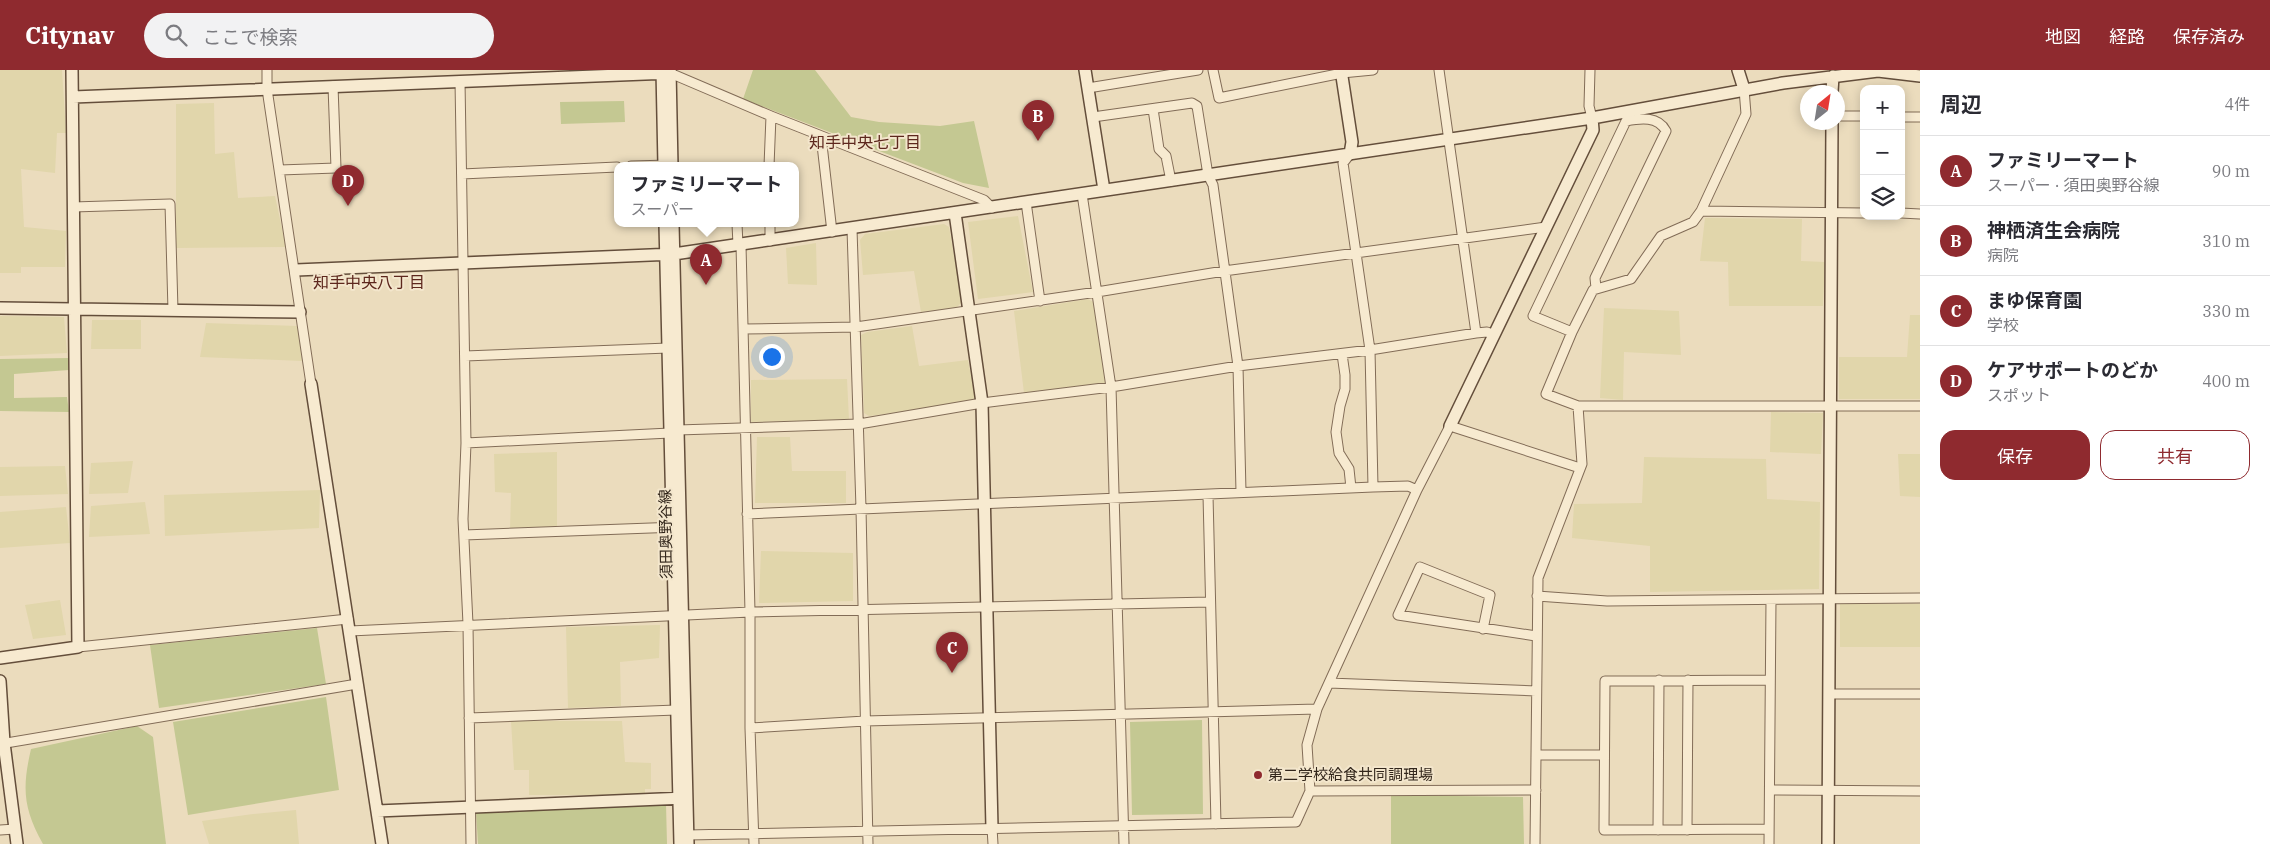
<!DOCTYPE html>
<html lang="ja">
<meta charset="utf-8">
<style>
:root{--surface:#fff;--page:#f2f2f3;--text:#2b2b33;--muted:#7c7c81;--line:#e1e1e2;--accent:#8f2a2f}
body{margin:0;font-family:"IBM Plex Serif","Noto Sans JP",serif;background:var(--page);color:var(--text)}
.controls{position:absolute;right:15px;top:15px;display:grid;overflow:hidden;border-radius:10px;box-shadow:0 2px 12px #0003}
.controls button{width:45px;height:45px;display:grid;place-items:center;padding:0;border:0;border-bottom:1px solid var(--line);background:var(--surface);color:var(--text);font:25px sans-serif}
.compass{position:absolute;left:1800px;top:15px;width:45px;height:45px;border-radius:50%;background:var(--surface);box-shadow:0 2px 12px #0003;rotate:30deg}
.you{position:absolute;left:771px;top:286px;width:18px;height:18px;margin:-12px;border:4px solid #fff;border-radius:50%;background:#1a73e8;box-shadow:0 0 0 8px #1a73e833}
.badge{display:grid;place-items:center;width:32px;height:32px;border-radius:50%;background:var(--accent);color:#fff;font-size:16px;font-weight:700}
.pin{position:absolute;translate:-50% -41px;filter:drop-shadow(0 1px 2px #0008)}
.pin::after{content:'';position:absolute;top:26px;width:18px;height:15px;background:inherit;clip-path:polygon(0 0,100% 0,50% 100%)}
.popup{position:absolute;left:614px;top:92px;width:185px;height:65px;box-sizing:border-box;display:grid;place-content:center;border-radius:10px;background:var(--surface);filter:drop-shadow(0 1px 4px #0005);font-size:16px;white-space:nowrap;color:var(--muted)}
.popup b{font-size:19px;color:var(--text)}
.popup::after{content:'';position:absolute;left:50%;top:100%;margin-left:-10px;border:10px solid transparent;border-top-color:var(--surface)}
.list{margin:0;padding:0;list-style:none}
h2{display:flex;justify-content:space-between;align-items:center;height:65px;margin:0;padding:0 20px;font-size:21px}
h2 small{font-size:16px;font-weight:400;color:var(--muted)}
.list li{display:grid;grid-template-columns:32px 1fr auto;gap:15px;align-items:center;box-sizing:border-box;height:70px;padding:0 20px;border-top:1px solid var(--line)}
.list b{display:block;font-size:19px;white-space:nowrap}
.list p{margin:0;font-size:16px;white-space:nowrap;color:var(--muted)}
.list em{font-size:16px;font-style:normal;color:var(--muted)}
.actions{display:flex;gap:10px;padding:15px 20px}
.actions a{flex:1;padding:11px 0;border:1px solid var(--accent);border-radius:15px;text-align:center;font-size:18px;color:var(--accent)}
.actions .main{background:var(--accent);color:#fff}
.icon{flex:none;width:28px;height:28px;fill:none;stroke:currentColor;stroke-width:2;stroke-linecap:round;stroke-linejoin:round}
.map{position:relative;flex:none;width:1920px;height:774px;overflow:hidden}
header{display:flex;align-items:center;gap:30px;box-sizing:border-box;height:70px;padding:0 25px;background:var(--accent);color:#fff}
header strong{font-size:24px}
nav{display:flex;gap:28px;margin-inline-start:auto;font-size:18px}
.search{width:350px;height:45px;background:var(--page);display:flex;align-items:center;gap:12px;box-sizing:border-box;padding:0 18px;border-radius:28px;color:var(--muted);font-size:19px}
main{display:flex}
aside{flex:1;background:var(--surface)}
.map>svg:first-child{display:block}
.farmland{fill:#e1d6ab}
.green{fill:#c4c892}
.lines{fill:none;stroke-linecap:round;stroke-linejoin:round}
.street-casing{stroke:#826c57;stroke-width:11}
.secondary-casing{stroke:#644e3b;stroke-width:14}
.street{stroke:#f7ead0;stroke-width:9}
.secondary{stroke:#f7ead0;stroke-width:11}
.poi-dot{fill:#8f2a2f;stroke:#f3e6cc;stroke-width:2}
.labels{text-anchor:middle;stroke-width:4;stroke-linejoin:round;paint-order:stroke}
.street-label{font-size:15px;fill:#32261b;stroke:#f3e6cc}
.poi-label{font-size:15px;fill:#32261b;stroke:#f3e6cc;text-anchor:start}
.neighbourhood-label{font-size:16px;fill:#5d271d;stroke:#f3e6cc}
</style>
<header>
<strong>Citynav</strong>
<div class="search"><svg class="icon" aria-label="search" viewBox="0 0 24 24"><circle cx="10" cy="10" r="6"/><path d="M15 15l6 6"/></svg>ここで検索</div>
<nav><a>地図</a><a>経路</a><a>保存済み</a></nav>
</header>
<main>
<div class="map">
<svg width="1920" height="774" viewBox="0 0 1920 774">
<rect width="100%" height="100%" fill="#ebdcbd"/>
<!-- farmland -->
<path class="farmland" d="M0,0H62L66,63H57L55,103L21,99L24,157L66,161L65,197H21V203H0Z
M214,33L215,84L234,82L238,128L275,126L286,177L176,178V34Z
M1018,146L1033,222L978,229L968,152Z
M1705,148L1802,149L1801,191L1825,192L1823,236H1729L1728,192L1700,191Z
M944,154L949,157L962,232L956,238L921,242L914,201L863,205L860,170L865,164Z
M816,173L817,215L788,214L786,178Z
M1088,229L1095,233L1107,310L1103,315L1024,323L1014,241Z
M1604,238L1679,241L1681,285L1624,282L1623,330L1600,328Z
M1910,245H1920V329H1839V287H1907Z
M0,246L64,247L67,283L0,286Z
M92,250H141V279H91Z
M206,253L297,256L303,291L200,287Z
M912,256L919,296L968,290L975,328L971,332L869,346L864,343L861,265L867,262Z
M847,309L849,350L751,352V310Z
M1771,342L1823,343L1821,384L1770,382Z
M757,367H790L792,401H846V433H755Z
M557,382V457L510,460L511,423L495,422L494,384Z
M1898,384H1920V427L1900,426Z
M1644,387L1766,389L1767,429L1820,432L1819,519L1650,522V476L1572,468L1574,434L1642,433Z
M133,391L128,423L89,424L91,393Z
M65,396L68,424L0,426V397Z
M320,420L319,458L165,466L164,425Z
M145,432L150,464L89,467L91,436Z
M66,437L70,473L0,478V442Z
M761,481L853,483V531L759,533Z
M60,530L66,565L33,569L25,535Z
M1840,534H1920V577H1840Z
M660,555L659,588L620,592L621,636L568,638L566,557Z
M511,651H622L625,692L651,693V719H645V725H529V700H514Z
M296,740L299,774H209L202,751L253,744Z"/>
<!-- green -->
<path class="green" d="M753,0H815L851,47L879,52L940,56L974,51L989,118L963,113L743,29Z
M624,31L625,52L561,54L560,32Z
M70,288L69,300L14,304V328L67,327L69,342L0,341V289Z
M317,558L326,614L159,638L150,575Z
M326,627L339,720L188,745L173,652Z
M1202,650L1203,744L1132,745L1130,652Z
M137,656L153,667L166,774H43C23,738 22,718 31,679Z
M1391,725L1523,727L1524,774H1391Z
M666,734L667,774H478L476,741Z"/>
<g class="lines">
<!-- street casing -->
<g class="street-casing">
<path id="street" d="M267,0V19L311,314
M1213,0L1219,28L1342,3L1373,0
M1439,0L1476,263
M1590,0L1589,36L1592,48
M670,3L771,46L984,130L992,138
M460,11L466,373L463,449L468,554L471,774
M1088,18L1198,0
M1153,39L1159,79L1166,86L1171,111
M1838,46H1864
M1093,47L1192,33L1197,36L1208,105L1213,115L1238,296L1241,422
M1901,47H1920
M821,66L832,162
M1350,84L1343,93L1370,280L1373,417
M631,96L670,95
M769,96L771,46
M280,100L336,98L333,16
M462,104L617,97
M1082,124L1111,317L1124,774
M1026,132L1040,231
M73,137L170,134L173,240
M1701,141L1864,143
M1901,143L1920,144
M737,154L738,175
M770,154V171
M852,159L861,438L868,774
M741,175L750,542V658L754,774
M744,259L856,257L1097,222L1224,201L1546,157
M1572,262L1533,246L1626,51C1641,48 1658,46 1666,61L1595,208L1596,218
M1342,284L1345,305V319L1340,336L1336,362L1339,383L1349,399L1351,418
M465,286L668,278
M1578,336H1920
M466,373L670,363L678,360L859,354L982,333L1111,317L1238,296L1370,280L1476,263L1487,262L1494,265
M1208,425L1216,754
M747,444L1373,417L1408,416L1417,420
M464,465L678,457
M1537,526L1607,531L1920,528
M1483,559L1490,525L1420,497L1398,545L1536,566
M350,561L750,542L1210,532
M78,577L348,549
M1329,613L1536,621
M1829,624H1920
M469,648L676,640
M750,658L865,651L1317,639
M0,674L357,614
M1537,685H1604
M1771,720L1920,721
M1310,721L1536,720
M992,758L993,774
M1769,759L1604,760L1605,611L1770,610
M0,760L15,759
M1658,760L1659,610
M1687,760L1688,610
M688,765L1296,752L1310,721L1307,675L1317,639L1417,420L1450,356L1580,398
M1535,774L1538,508L1582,394L1578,336L1546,324L1572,262L1593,220L1631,209L1661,166L1693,152L1701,141L1746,44L1744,19
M1769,774L1771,530"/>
</g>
<!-- secondary casing -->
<g class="secondary-casing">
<path id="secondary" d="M662,0L664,96
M670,0L672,96
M1085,0L1104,120
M1341,0L1352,72L1350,84
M1738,0L1744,19
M1832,22L1833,6
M73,27L670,3
M955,143L982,333L992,758
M665,154L680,774
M673,154L688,774
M296,200L674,184L1592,48L1783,13L1878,1L1920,6
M0,238L300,242
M311,314L382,774
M1450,356L1593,60L1592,48
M0,588L78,577L72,0
M0,611L4,673L17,774
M377,741L685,728
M1828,774L1832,52"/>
</g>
<!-- street -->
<use href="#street" class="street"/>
<!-- secondary -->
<use href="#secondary" class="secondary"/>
</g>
<!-- markers -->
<circle class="poi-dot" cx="1258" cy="705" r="5"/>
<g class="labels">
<!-- street labels -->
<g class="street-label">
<text transform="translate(666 464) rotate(-91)" y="5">須田奥野谷線</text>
</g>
<!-- poi labels -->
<g class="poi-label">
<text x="1268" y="710">第二学校給食共同調理場</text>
</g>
<!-- neighbourhood labels -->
<g class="neighbourhood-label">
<text x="865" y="78">知手中央七丁目</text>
<text x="369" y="218">知手中央八丁目</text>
</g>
</g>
</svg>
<div class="controls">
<button>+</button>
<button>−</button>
<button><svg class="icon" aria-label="layers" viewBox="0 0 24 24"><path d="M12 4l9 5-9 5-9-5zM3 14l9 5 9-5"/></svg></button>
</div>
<svg class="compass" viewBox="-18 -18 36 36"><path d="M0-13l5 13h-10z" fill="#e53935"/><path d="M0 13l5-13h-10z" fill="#7c7c81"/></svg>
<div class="you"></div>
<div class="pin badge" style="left:706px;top:215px">A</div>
<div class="popup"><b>ファミリーマート</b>スーパー</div>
<div class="pin badge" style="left:1038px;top:71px">B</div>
<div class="pin badge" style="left:952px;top:603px">C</div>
<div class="pin badge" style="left:348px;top:136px">D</div>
</div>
<aside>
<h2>周辺<small>4件</small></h2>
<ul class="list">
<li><span class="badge">A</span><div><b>ファミリーマート</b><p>スーパー · 須田奥野谷線</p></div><em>90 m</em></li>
<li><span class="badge">B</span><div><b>神栖済生会病院</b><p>病院</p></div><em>310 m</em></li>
<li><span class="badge">C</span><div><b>まゆ保育園</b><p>学校</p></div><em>330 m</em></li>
<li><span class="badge">D</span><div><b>ケアサポートのどか</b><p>スポット</p></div><em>400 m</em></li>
</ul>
<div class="actions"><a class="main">保存</a><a>共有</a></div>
</aside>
</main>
